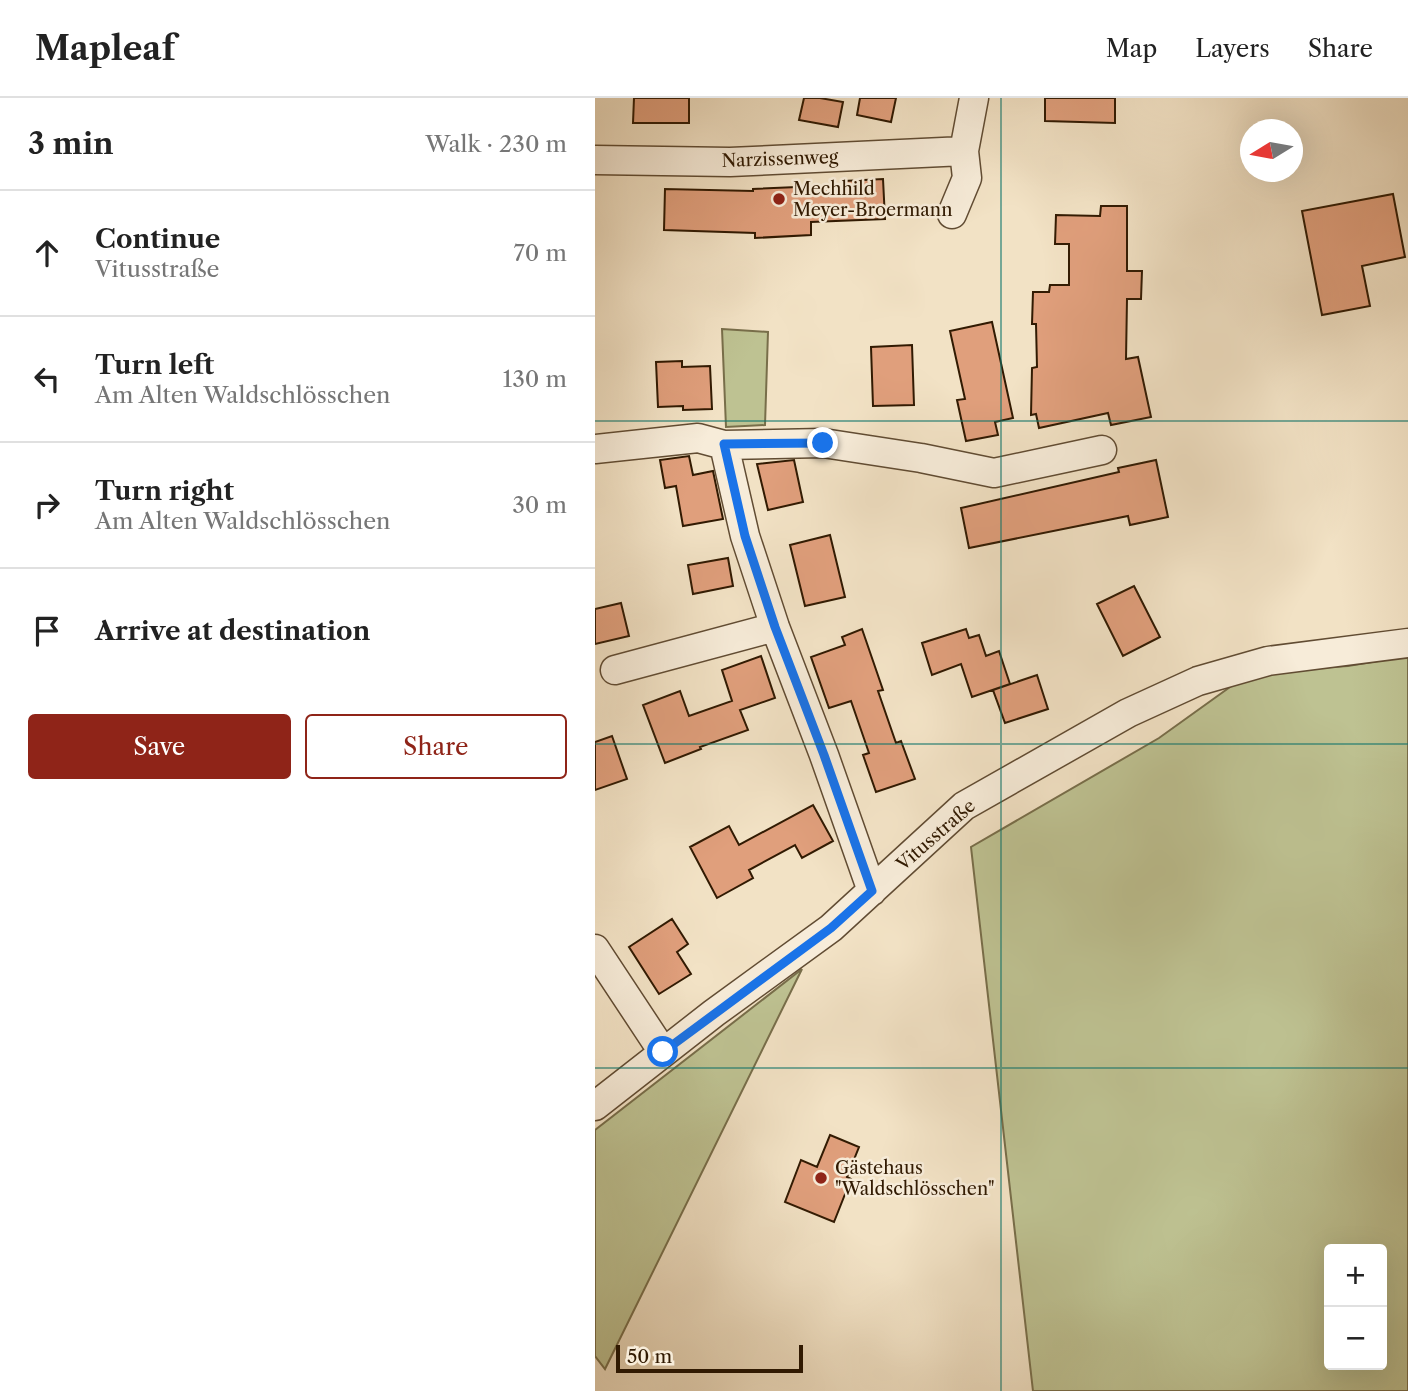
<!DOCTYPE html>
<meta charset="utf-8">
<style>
:root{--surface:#fff;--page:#f2f2f2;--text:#222;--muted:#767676;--line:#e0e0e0;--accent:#8f2418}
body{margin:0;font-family:"Libre Caslon Text",serif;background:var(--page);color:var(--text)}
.controls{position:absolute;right:21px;bottom:21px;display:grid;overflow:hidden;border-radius:7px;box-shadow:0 7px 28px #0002}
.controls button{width:63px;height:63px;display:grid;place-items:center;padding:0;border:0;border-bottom:2px solid var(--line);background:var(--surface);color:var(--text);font:35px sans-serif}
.compass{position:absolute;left:645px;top:21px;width:63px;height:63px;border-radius:50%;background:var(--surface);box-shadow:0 7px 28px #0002;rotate:259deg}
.scale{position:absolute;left:21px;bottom:18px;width:187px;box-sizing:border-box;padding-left:7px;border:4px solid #311a02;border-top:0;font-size:19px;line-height:24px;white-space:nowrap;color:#311a02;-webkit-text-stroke:5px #f7ecd9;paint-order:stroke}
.stop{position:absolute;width:21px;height:21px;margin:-16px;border:5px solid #1a73e8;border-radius:50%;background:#fff}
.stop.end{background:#1a73e8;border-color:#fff;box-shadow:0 2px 7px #0008}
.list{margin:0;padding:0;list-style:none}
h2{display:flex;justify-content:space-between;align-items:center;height:91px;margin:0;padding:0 28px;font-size:30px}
h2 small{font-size:23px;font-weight:400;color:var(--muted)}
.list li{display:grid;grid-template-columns:46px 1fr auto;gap:21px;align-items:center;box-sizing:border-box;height:126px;padding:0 28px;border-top:2px solid var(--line)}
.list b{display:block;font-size:26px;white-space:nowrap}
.list p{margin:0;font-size:23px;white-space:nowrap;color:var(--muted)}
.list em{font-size:23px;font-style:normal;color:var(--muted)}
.actions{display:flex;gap:14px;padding:21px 28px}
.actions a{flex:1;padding:16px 0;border:2px solid var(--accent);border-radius:7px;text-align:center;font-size:24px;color:var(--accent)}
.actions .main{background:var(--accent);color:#fff}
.icon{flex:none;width:38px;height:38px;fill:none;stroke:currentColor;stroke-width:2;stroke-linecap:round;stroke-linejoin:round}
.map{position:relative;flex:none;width:813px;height:1293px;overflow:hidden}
header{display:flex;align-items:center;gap:42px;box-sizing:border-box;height:98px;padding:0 35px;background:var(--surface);border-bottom:2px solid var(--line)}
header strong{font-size:33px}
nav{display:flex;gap:38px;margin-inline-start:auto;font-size:24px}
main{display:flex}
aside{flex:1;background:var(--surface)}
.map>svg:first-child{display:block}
.green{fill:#bec292;stroke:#786e4a;stroke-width:2;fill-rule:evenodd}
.building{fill:#e09f7c;stroke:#311a02;stroke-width:2}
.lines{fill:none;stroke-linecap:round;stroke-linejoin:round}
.street-casing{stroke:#614c33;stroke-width:31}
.street{stroke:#f7ecd9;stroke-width:28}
.route{stroke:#1a73e8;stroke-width:9}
.grid{fill:none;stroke:#0f766e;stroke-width:2;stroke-opacity:0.55}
.poi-dot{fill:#8f2418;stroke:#f7ecd9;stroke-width:2.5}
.labels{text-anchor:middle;stroke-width:5;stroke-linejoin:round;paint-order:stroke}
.street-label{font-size:18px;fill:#311a02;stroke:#f7ecd9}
.poi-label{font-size:18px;fill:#311a02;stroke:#f7ecd9;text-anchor:start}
</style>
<header>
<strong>Mapleaf</strong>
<nav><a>Map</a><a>Layers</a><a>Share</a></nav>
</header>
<main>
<aside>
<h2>3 min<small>Walk · 230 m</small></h2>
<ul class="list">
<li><svg class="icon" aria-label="ahead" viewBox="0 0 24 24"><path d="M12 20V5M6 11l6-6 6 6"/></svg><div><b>Continue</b><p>Vitusstraße</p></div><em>70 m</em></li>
<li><svg class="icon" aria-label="left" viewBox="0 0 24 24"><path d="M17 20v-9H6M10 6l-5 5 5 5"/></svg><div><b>Turn left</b><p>Am Alten Waldschlösschen</p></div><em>130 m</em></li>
<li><svg class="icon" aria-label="right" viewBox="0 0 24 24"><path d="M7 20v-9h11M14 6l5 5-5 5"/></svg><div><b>Turn right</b><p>Am Alten Waldschlösschen</p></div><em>30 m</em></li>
<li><svg class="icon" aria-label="arrive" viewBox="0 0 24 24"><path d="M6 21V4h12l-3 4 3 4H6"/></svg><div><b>Arrive at destination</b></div></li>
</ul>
<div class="actions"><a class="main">Save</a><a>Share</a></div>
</aside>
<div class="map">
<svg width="813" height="1293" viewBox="0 0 813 1293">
<rect width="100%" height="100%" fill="#f2e2c5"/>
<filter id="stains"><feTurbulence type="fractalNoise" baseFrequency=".00286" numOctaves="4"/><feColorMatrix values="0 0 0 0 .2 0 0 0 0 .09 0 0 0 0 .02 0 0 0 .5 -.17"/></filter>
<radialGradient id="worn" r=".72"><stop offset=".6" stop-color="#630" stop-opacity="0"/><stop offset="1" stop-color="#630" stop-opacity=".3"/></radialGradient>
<!-- green -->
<path class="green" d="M127,231L173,234L170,327L131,329Z
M813,558V1293H438L376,749L564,640L656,574L753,568ZM734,1151H787V1267H734Z
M207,871L10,1271L0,1258V1032Z"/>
<!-- building -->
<path class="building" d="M39,0H94V25H38Z
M209,0H225L248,4L243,29L204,22Z
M265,0H301L296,24L262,17Z
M450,0H520V25L450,23Z
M288,81L290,121L216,124V137L160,140V135L69,132L70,91L158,93V91L249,87V83Z
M798,96L810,159L767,168L775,208L727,217L707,113Z
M506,108H532V173H547L546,201H532L531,261L543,259L556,319L516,327L513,315L444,330L441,316L436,317L437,270L442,269L441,226H437L438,194H454L455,187H474V146H460L461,117L505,118Z
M397,224L418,320L400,324L403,337L371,343L362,302L370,301L355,233Z
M317,247L319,307L278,308L276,249Z
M87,263V269L115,268L117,311L88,312V308L63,309L61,264Z
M94,358L98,377L118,373L128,421L88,428L81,388L70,390L65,362Z
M199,362L208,404L173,412L162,366Z
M561,362L573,419L535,427L533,418L374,450L366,410L524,374L523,370Z
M235,437L250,499L210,508L195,447Z
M133,460L138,488L98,496L93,467Z
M539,488L565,539L528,558L502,506Z
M26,505L34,538L0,546V511Z
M267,531L288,592L283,593L301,645L306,643L320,681L281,694L268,657L274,655L256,603L234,610L216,559L250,547L247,539Z
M371,531L374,540L384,537L391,558L404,553L415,586L377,599L366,566L337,577L327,545Z
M166,558L180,600L145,612L153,632L105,649L106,651L70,665L48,607L85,593L94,618L137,603L127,572Z
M442,577L453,611L410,625L398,592Z
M17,638L32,681L0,692V644Z
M218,707L238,743L207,760L200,747L154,772L158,780L122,800L95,749L134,728L144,747Z
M77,821L93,846L82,854L96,876L64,896L34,849Z
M235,1037L264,1049L252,1079L256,1081L239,1124L190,1104L206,1062L222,1069Z"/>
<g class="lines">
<!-- street casing -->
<g class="street-casing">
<path id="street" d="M0,62L135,64L369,53
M357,116L372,80L369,53L379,0
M0,351L103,340L129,347
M20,572L180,529
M277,793L229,657L180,529L150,438L129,347L228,345L326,360L399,375L507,352
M0,851L68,954
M0,1008L119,915L236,830L369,708L533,615L603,583L673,563L813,545"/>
</g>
<!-- street -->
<use href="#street" class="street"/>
</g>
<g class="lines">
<!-- route -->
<path class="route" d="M68,954L236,830L277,793L229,657L180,529L150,438L129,346L228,345"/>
</g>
<!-- grid -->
<path class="grid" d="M406,0V1293M0,323H813M0,646H813M0,970H813"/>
<!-- markers -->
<g class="poi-dot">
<circle cx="184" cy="101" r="7"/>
<circle cx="226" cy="1080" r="7"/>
</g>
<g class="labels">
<!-- street labels -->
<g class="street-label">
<text transform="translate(185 61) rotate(-2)" y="6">Narzissenweg</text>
<text transform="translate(341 737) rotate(-41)" y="6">Vitusstraße</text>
</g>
<!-- poi labels -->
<g class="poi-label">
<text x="198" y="97">Mechhild<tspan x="198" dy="21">Meyer-Broermann</tspan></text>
<text x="240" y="1076">Gästehaus<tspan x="240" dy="21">"Waldschlösschen"</tspan></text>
</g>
</g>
<rect width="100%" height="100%" filter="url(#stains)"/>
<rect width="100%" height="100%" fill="url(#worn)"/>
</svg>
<div class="controls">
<button>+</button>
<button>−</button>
</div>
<svg class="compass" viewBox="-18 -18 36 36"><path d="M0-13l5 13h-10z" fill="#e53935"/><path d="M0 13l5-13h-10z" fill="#767676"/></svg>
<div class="scale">50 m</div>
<div class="stop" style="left:68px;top:954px"></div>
<div class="stop end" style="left:228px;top:345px"></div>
</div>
</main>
